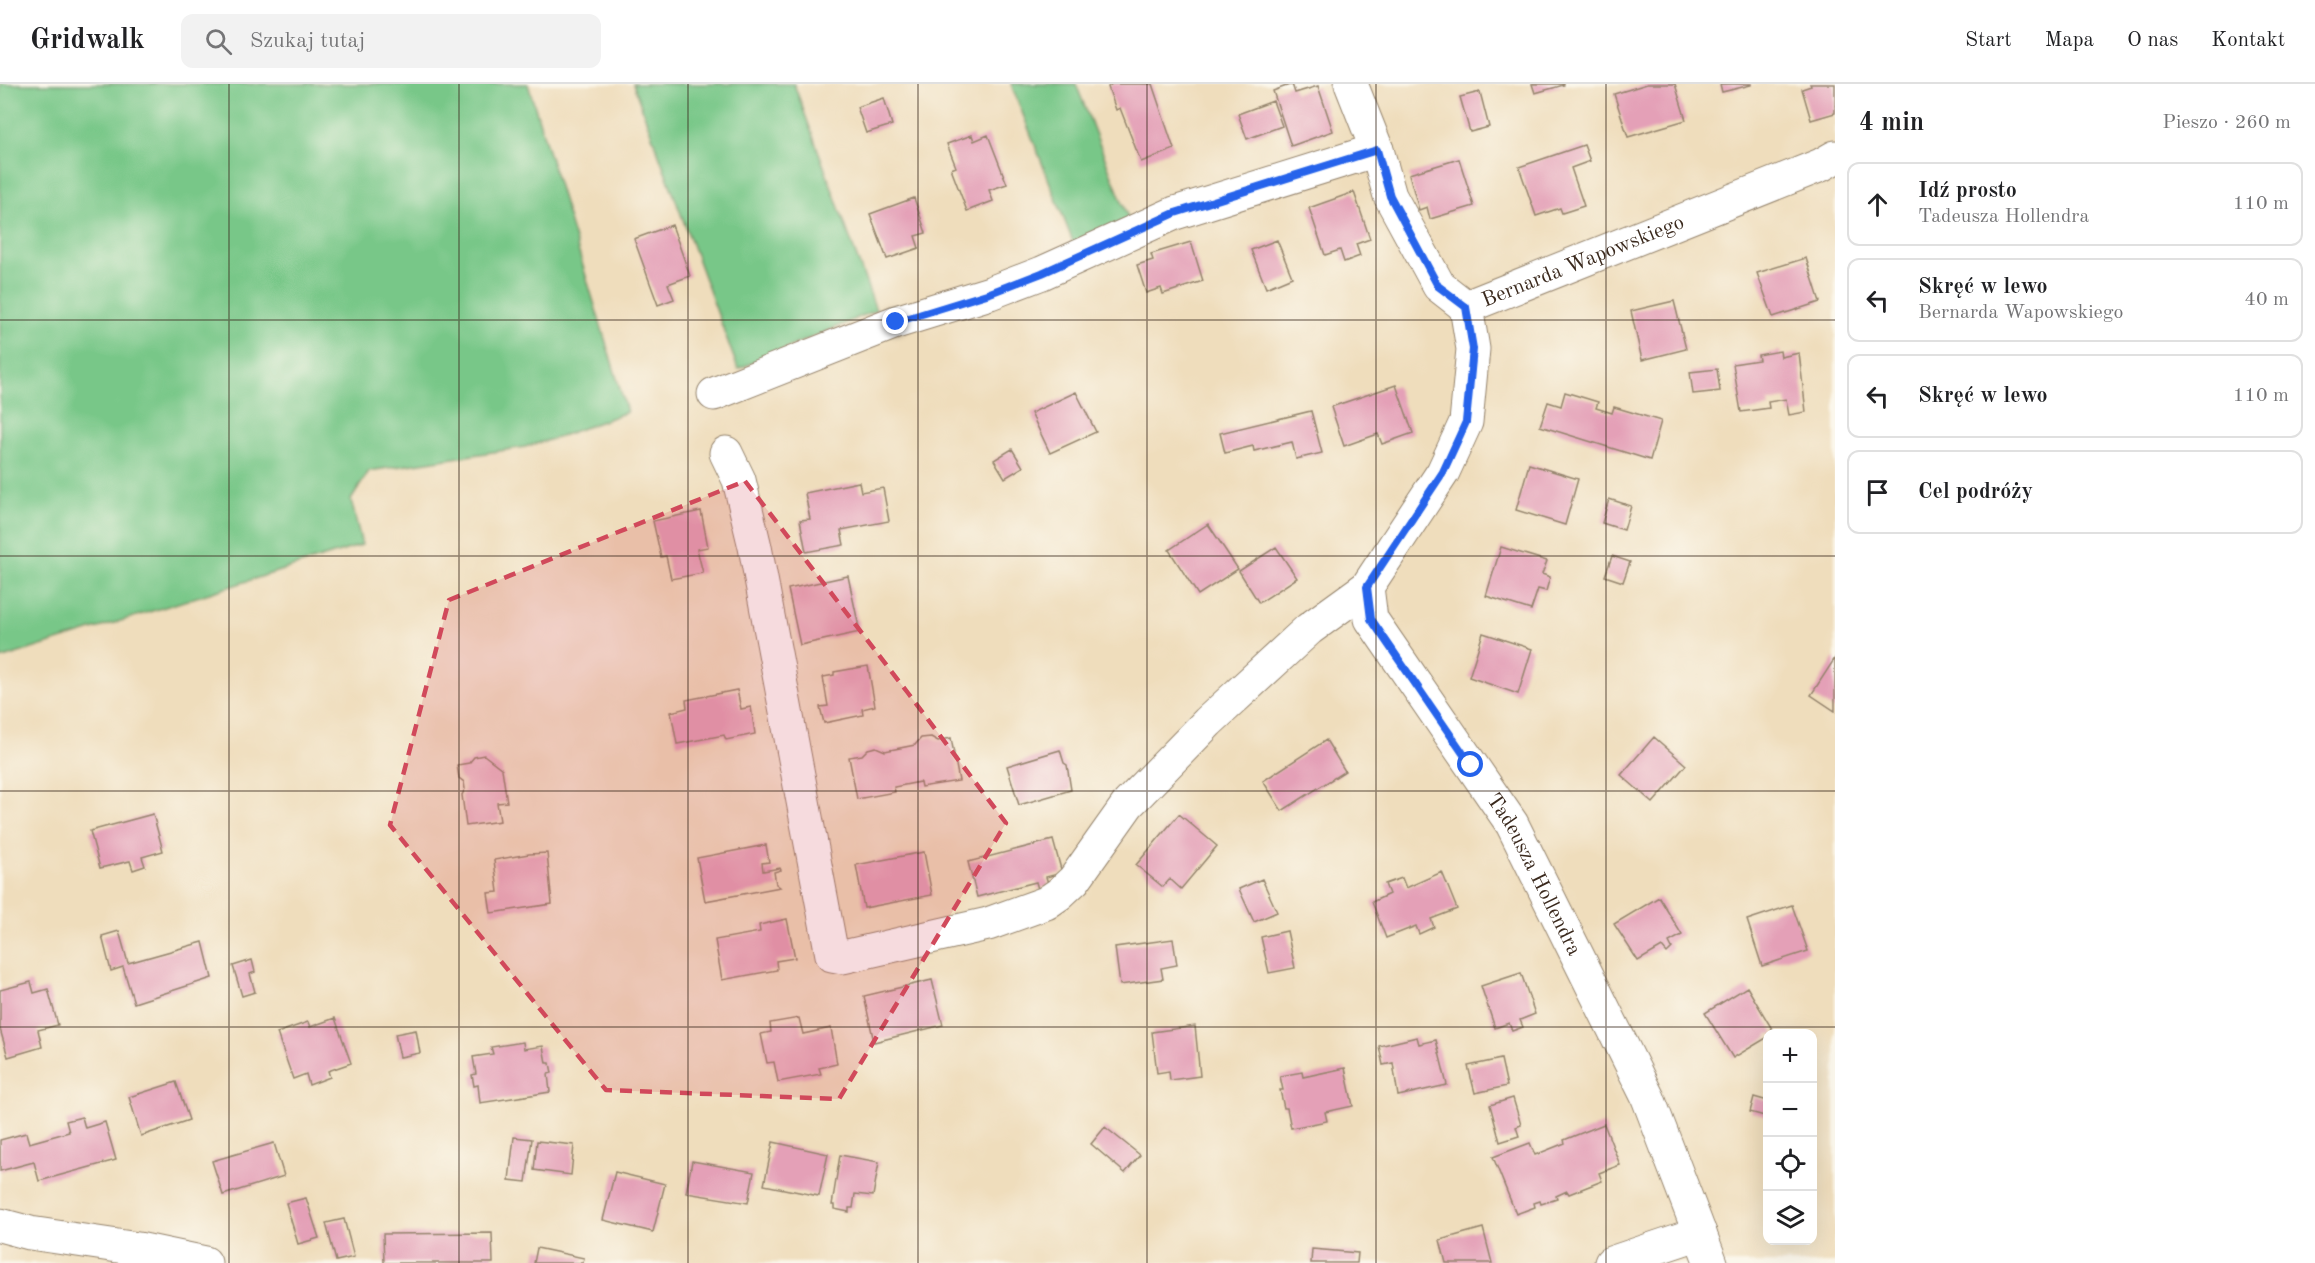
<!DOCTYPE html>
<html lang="pl">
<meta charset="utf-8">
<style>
:root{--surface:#fff;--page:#f2f2f2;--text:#202124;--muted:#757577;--line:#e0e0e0}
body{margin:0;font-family:"Old Standard TT",serif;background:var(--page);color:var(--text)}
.controls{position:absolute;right:18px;bottom:18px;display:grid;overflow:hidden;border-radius:12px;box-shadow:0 6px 24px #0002}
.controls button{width:54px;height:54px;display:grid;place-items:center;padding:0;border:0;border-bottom:2px solid var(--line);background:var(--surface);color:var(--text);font:30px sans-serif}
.stop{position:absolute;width:18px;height:18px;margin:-14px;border:4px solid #2563eb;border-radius:50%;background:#fff}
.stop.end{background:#2563eb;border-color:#fff;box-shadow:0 2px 6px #0008}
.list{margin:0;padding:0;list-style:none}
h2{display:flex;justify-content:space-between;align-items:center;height:78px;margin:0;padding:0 24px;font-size:26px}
h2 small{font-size:20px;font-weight:400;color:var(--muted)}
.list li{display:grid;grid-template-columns:39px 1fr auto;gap:18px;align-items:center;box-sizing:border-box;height:84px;margin:0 12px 12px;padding:0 12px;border:2px solid var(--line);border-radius:12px}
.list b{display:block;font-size:22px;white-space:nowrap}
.list p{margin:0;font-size:20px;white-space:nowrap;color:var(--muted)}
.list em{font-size:20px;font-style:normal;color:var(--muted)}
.icon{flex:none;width:33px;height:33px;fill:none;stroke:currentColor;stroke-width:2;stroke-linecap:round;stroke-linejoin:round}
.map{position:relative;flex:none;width:1835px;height:1179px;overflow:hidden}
header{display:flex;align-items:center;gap:36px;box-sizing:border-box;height:84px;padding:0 30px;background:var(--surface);border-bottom:2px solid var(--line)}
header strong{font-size:28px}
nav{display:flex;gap:33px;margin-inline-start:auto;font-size:21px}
.search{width:420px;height:54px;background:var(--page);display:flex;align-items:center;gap:15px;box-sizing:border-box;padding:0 21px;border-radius:12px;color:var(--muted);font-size:22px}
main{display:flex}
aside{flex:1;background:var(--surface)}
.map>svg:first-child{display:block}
.green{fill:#78c788;stroke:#5a7853;stroke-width:1.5}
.building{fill:#e4a0b7}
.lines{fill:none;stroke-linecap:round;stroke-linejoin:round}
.minor-casing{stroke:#95846d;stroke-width:35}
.minor{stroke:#fff;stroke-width:33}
.route{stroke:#2563eb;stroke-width:8}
.marked{fill:#d1495b;fill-opacity:0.2;stroke:#d1495b;stroke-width:4.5;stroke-dasharray:12 8;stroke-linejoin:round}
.grid{fill:none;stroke:#3b2a1e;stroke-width:1.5;stroke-opacity:0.55}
.labels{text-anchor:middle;stroke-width:6;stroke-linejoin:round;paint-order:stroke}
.street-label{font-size:21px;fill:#3b2a1e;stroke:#fbf7ec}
</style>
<header>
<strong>Gridwalk</strong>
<div class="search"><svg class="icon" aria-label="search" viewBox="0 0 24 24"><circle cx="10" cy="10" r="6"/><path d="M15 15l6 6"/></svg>Szukaj tutaj</div>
<nav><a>Start</a><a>Mapa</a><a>O nas</a><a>Kontakt</a></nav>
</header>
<main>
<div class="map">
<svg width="1835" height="1179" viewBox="0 0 1835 1179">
<rect width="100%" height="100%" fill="#fbf7ec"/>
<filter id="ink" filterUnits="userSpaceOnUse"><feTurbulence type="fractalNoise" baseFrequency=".0167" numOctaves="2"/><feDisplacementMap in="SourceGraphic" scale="12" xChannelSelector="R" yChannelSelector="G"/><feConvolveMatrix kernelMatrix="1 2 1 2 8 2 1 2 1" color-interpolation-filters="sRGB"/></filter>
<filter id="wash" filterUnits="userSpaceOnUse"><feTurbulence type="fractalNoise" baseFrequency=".008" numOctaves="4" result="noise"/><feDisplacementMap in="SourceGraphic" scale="24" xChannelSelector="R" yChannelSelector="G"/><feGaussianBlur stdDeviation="1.35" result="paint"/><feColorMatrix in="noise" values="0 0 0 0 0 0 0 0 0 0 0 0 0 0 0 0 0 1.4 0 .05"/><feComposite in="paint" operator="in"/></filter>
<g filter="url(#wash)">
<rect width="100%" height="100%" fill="#efddbc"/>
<!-- green -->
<path class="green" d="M0,0H528L627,328L556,354L525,363L369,387L351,416L362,461L0,575Z
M633,0H794L876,226L738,285Z
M1011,0H1076L1129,136L1075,163Z"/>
<g id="blocks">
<!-- building -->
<path class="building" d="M1112,0H1152L1174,65L1141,78L1120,24L1116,26L1108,3Z
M1292,0L1295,9L1318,2L1333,47L1291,62L1273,7Z
M1532,0H1564V1L1535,9Z
M1647,0H1675L1686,36L1628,53L1614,10Z
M1720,0H1751V1L1722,8Z
M1810,0H1835V29L1811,36L1802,5L1811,2Z
M1480,8L1489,43L1470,48L1460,13Z
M884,14L892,41L866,49L857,23Z
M1273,17L1282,42L1247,55L1238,30Z
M972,51L974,57L988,51L1007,100L989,106L993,117L967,127L951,85L956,83L947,60Z
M1584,61L1590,77L1571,84L1584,122L1562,129L1560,124L1536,132L1519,83Z
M1459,75L1474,122L1430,135L1427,123L1419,126L1409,90Z
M1354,108L1370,155L1356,160L1360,172L1344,178L1340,166L1325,171L1309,124Z
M914,114L926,149L915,152L919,164L887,175L870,130Z
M672,141L690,192L668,200L674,215L658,221L634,155Z
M1277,156L1292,193L1266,204L1251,166Z
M1191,158L1203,197L1163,210L1161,204L1146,209L1137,181L1153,176L1151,170Z
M1806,174L1820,218L1773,233L1757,189Z
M1674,217L1686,265L1642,276L1631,227Z
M1780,267L1781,273L1799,269L1806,328L1789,331L1786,315L1768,318L1769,324L1741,328L1733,280L1759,276L1758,271Z
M1717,285L1720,307L1693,310L1690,288Z
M1396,301L1413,349L1382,360L1378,350L1344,362L1331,323Z
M1076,308L1096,348L1050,369L1031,329Z
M1565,308L1598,318L1596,324L1612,329L1614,323L1661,337L1650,376L1540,342L1548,318L1561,322Z
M1311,327L1322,369L1296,375L1292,358L1254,367L1253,362L1225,369L1220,349Z
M1012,365L1023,383L1005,394L994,376Z
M1529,380L1578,395L1565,441L1516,426Z
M859,398L861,408L883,404L889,437L841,446L844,461L806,468L800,436L810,435L805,409Z
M1609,415L1631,422L1624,446L1602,439Z
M701,427L708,463L697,465L703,489L671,495L666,472L661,473L653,437Z
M1208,440L1238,485L1198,511L1169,466Z
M1276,463L1297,494L1259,519L1239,487Z
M1501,463L1547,477L1542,490L1550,493L1546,507L1538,505L1531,526L1486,512Z
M1612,472L1630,478L1623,498L1605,492Z
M848,492L860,548L800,561L788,505Z
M1483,549L1532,565L1518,610L1469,593Z
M1835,574V627L1811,611Z
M868,582L875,622L862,625L863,631L824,639L820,623L828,622L823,593L834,591V588Z
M737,606L741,625L751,623L755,650L726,656L724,651L677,660L671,628L687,624L686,616Z
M931,653L938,657L951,654L959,697L921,703L920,698L894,703L895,708L857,715L849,673L862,671L868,665L876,663L885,667L915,661L921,654Z
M1654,653L1686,681L1653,719L1621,691Z
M1326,656L1345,687L1282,727L1263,697Z
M1060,666L1064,679L1067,681L1071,706L1019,721L1007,682Z
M484,671L502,685L507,718L497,719L500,737L466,742L462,711L465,705L464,698L459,694L457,681L469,679L474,673Z
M153,730L163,767L142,773L145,782L133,786L130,777L100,784L90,747Z
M1179,730L1217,762L1181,805L1170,795L1163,803L1136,781Z
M1053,756L1062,789L1046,793L1049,802L1038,805L1036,798L977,813L968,778Z
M766,761L769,778L762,779L763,787L780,784L781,786L774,788L776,800L780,803L705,817L697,774Z
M924,768L932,811L864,824L856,781Z
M547,769L552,820L491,829L488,809L498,808L494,776L529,770Z
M1442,788L1457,825L1431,835L1434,843L1419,850L1416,842L1386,854L1372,818L1389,810L1385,800L1402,794L1406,804Z
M1262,795L1277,828L1254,838L1239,805Z
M1659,813L1682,851L1669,858L1672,864L1667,869L1662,863L1638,877L1614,840Z
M1792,821L1808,867L1762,882L1747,836Z
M787,835L795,874L776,877L777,886L722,896L715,856L760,848L759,841Z
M119,847L128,879L203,858L212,894L134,919L123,883L111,887L102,852Z
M1287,847L1295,884L1269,889L1261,853Z
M1173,855L1177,881L1161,884L1163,895L1120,901L1115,863Z
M252,876L255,888L250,890L255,908L242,912L233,882Z
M1521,889L1535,930L1520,936L1523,943L1512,947L1509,939L1495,944L1481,902Z
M932,896L943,941L874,958L864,912Z
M31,898L34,909L48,905L58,941L38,946L42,963L8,973L0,945V906Z
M1747,903L1775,950H1768V953L1733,974L1705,929Z
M335,934L351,979L328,987L330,993L309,1001L306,990L293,995L277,949L308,938L310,943Z
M799,934L803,950L831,944L837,980L819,984L821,990L778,998L774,978L767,979L761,950L771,948L770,939Z
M1195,942L1200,992L1170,996L1169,987L1157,989L1152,948Z
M416,946L420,969L400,973L395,950Z
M1417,953L1419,960L1436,956L1447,1001L1398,1012L1393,979L1383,981L1379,962Z
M523,958L524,965L543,962L546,979H550L552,989L548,990L550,1008L480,1019L478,1001L474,1002L472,991L476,990L473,973L493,970L491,963Z
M1501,975L1507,1002L1475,1009L1468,982Z
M1345,984L1353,1022L1325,1028L1327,1037L1291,1044L1287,1024H1284L1280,1006H1283L1280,992L1302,988L1303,993Z
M176,998L189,1036L141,1052L129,1013Z
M1754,1013L1768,1017V1033L1750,1028Z
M1513,1014L1521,1041L1516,1043L1519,1052L1500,1058L1490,1021Z
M82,1033L85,1044L105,1038L116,1076L39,1097L34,1078L0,1087V1056L26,1049L29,1059L69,1048L66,1037Z
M1604,1040L1620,1081L1599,1089L1602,1097L1569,1110L1567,1107L1556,1112L1557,1115L1541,1120L1540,1117L1534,1119L1535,1123L1516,1130L1493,1073L1530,1059L1535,1071L1565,1059L1564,1056Z
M1105,1043L1140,1071L1125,1089L1091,1060Z
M514,1053L532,1055L526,1098L509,1096Z
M537,1057L574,1061L571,1091L534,1086Z
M773,1058L828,1070L819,1112L764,1101Z
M274,1059L284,1092L223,1111L212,1077Z
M840,1071L879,1078L873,1112L855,1110L853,1124H849V1128L834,1125V1121H832Z
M692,1077L754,1088L748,1119L686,1109Z
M615,1088L665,1100L653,1148L603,1136Z
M306,1114L319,1154L298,1160L286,1119Z
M344,1135L354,1173L336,1177L326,1139Z
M1483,1144L1492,1179H1446L1440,1156Z
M492,1149L493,1179H384L383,1150Z
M537,1164L584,1174L583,1179H534Z
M1312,1165L1358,1169L1357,1179H1311Z"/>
</g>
</g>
<g filter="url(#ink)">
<use href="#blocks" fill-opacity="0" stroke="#95846d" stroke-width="1.5"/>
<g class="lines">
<!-- minor casing -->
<g class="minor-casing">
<g id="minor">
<path id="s1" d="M1351,0L1377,66L1390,112L1439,202L1466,223L1821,81L1835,73"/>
<path d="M714,310L896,238L990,209L1042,189L1175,129L1377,66"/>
<path d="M726,369L739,396L755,463L832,871L843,873L988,840L1046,819L1059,810L1074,796L1128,720L1208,638L1309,545L1367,503L1443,388L1466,338L1473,265L1466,223"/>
<path id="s2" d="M1367,503L1371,535L1512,740L1648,1014L1711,1179"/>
<path d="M0,1141L30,1149L138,1165L205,1179"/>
<path d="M1611,1179L1700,1149"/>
</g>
</g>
<!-- minor -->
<use href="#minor" class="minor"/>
</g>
</g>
<g class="lines" filter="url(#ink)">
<!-- route -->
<path class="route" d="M896,238L990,209L1042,189L1175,129L1377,66L1390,112L1438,202L1466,223L1473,265L1466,338L1443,388L1367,503L1371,535L1471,681"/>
</g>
<!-- marked area -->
<path class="marked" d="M745,397L908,609L1006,739L839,1015L606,1006L390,741L449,516Z"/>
<!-- grid -->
<path class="grid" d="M229,0V1179M459,0V1179M688,0V1179M918,0V1179M1147,0V1179M1376,0V1179M1606,0V1179M0,236H1835M0,472H1835M0,707H1835M0,943H1835"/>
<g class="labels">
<!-- street labels -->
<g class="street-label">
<text dy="7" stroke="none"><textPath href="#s1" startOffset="381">Bernarda Wapowskiego</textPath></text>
<text dy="7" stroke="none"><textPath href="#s2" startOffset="336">Tadeusza Hollendra</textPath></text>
</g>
</g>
</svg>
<div class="controls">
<button>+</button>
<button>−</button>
<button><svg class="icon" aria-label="locate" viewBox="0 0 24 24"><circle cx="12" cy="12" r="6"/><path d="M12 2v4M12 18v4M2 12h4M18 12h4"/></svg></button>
<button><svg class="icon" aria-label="layers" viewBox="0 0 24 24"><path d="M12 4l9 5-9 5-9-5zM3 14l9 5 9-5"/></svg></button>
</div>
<div class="stop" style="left:1471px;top:681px"></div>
<div class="stop end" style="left:896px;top:238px"></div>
</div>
<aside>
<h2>4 min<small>Pieszo · 260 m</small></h2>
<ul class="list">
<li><svg class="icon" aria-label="ahead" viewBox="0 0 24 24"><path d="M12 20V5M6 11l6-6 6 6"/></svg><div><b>Idź prosto</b><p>Tadeusza Hollendra</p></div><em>110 m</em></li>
<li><svg class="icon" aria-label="left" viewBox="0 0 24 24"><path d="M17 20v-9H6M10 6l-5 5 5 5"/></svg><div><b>Skręć w lewo</b><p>Bernarda Wapowskiego</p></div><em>40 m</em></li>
<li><svg class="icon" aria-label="left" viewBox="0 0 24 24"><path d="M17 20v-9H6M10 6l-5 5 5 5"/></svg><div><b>Skręć w lewo</b></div><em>110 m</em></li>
<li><svg class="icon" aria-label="arrive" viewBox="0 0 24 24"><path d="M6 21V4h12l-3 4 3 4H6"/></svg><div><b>Cel podróży</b></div></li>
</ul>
</aside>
</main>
